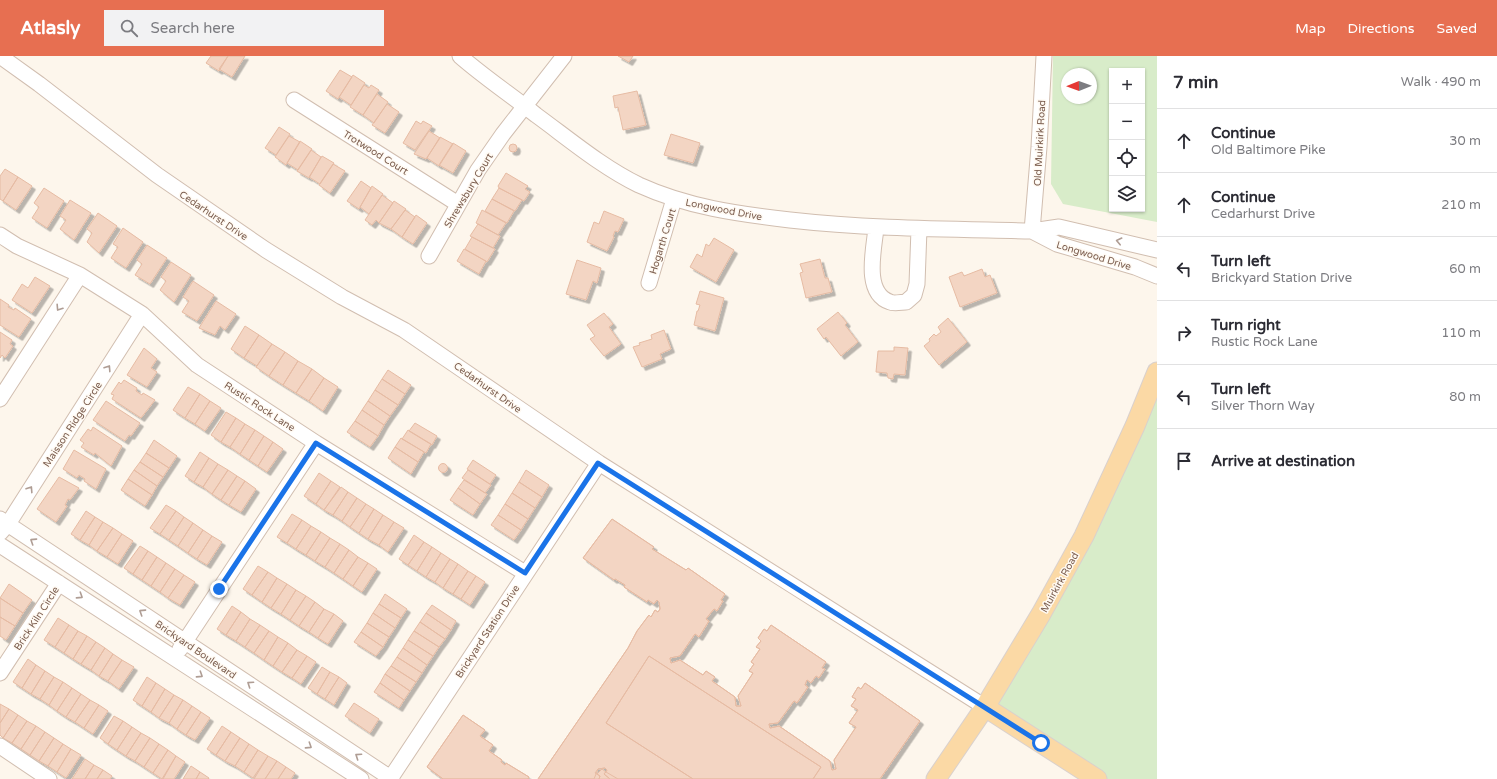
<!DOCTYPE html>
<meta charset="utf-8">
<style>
:root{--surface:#fff;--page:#f2f2f3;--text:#2b2b33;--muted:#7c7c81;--line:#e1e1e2;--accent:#e76f51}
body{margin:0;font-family:"Varela Round",sans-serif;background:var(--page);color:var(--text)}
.controls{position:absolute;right:12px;top:12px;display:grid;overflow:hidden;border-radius:0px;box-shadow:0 1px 3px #0004}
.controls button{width:36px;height:36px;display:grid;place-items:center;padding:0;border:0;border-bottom:1px solid var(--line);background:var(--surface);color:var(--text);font:20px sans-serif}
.compass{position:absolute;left:1061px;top:12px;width:36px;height:36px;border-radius:50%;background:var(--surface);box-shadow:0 1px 3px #0004;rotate:269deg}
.stop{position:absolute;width:12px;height:12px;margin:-9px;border:3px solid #1a73e8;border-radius:50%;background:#fff}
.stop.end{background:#1a73e8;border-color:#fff;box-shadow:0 1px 4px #0008}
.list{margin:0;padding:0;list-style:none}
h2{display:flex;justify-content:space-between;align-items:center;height:52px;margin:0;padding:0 16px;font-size:17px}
h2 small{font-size:13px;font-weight:400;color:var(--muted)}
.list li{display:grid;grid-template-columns:26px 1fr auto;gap:12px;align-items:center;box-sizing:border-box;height:64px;padding:0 16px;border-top:1px solid var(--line)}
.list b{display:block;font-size:15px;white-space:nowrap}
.list p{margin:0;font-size:13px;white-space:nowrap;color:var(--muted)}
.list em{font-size:13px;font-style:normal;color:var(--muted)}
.icon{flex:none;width:22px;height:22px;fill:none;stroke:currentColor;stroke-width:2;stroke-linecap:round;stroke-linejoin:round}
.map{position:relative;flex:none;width:1157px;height:723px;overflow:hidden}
header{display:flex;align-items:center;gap:24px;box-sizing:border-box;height:56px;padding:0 20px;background:var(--accent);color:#fff}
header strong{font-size:19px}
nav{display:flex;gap:22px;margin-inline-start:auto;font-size:14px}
.search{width:280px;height:36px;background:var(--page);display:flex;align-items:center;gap:10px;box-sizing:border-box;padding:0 14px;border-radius:0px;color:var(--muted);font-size:15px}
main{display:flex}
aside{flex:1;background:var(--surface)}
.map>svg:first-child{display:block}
.green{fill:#d8ecc9;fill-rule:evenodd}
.building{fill:#f3d5c3;stroke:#e6bba3;filter:url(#shadow)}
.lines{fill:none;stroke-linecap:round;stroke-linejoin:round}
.minor-casing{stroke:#d1beb0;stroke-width:17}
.major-casing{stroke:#dad1cd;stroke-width:21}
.minor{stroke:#fff;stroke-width:15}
.major{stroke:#fbd9a5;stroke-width:19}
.oneway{stroke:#af9d94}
.route{stroke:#1a73e8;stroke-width:5}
.labels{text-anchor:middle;stroke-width:3;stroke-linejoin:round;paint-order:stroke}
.street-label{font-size:10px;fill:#7a5c4d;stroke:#fffaf3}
</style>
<header>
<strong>Atlasly</strong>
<div class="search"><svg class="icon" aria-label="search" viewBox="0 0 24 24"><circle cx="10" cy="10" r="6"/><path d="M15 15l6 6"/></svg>Search here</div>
<nav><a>Map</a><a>Directions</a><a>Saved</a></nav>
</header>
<main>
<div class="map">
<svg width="1157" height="723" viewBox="0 0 1157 723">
<defs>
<filter id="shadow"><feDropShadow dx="3.5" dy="3.5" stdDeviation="0" flood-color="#0004"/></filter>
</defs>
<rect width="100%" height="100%" fill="#fdf6ec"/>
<!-- green -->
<path class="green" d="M1053,0H1157V166L1063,148L1051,128ZM1112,15H1142V153H1112ZM1067,18H1091V42H1067Z
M1157,315V723H1097L985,651L1081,486Z"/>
<!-- building -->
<path class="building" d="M211,0H228L219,15L206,7Z
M228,0H245L232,21L219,13Z
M618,0H633L629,6Z
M340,14L352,21L338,43L326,35Z
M353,19L365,27L351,49L339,41Z
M364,29L369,32L371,29L379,34L363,59L350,51Z
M637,35L646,69L623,74L618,51L615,52L613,40Z
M377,38L388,46L374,67L363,59Z
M387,48L399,56L385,77L372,69Z
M416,65L421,68L423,65L432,70L415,94L403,87Z
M279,71L290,78L276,99L265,92Z
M429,75L440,82L426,103L414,98Z
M671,78L700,87L693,107L664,99Z
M289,80L300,86L286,109L275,101Z
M440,81L453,88L439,110L427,102Z
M300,85L312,93L298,114L287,107Z
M453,87L466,95L453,117L439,109Z
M509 92a4 4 0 1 1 8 0a4 4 0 1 1-8 0Z
M311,94L321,101L309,122L297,115Z
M322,100L334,107L320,128L309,121Z
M333,108L345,115L330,137L319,129Z
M5,113L18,121L3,145L0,143V120Z
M506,117L528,130L525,133L530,136L524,145L499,132L498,130Z
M18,121L32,130L16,154L3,145Z
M361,125L371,132L359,153L347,145Z
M372,130L383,138L369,158L360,151Z
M44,132L64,145L47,172L32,162L39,151L34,147Z
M499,132L522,144L515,155L492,143Z
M382,139L393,147L379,167L376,164L372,169L365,164Z
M492,143L514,155L507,167L485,155Z
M70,144L91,157L74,184L60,173L66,164L60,160Z
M394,145L406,153L391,173L379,167Z
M405,154L415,161L402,181L391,173Z
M482,154L506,167L498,179L478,168L476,167Z
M604,155L624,163L618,176L615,175L613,180L614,181L607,195L587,186L594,166L599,168Z
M98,157L117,170L99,197L87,186L92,177L87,173Z
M416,159L427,167L413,188L402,181Z
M478,168L500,180L493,192L470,180Z
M123,172L143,186L126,212L111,202L118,191L113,188Z
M472,181L495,193L487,206L465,193Z
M714,182L734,194L716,226L690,211L697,198L702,201L706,188L709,190Z
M147,189L167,202L150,228L135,219L142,208L137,204Z
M464,193L486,205L479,218L457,205Z
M820,203L825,222H828L832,236L806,242L800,217L803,216L800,208Z
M577,204L601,212L597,227L593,225L586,244L566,238Z
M171,206L191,219L174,246L160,234L166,225L161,221Z
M982,213L985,221L990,219L997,237L960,251L949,221L962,216L964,220Z
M35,221L50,230L32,257L12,244L22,228L28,232Z
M193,225L214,239L197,265L182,256L189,245L183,241Z
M700,235L724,242L715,275L694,269L697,255H698L700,249L696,248Z
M0,243L9,249L8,251L14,254L15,252L31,263L19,281L0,269Z
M216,245L236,258L225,274L220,270L215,279L199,272Z
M838,256L847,267L845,269L858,286L841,300L826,281L824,283L817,273Z
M604,257L613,268L609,271L621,288L604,300L590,283L595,280L587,269Z
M948,262L967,286L939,309L924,290L930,285L929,283L934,278L936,280L941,276L938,271Z
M245,270L259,279L244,302L231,293Z
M664,274L671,293L660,298L662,303L642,311L633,291L640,289L639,287L652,283L651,279Z
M0,276L12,284L10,288L13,290L5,302L2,299L0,302Z
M259,279L272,288L257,310L244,302Z
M272,288L285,296L269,320L256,311Z
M894,291L908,292L905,319L894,318L893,323L888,322L887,317L876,316L878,295H894Z
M144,292L157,303L151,312L157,316L147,331L127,319Z
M285,296L298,305L283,329L269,320Z
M298,305L312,313L296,337L283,329Z
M312,313L324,322L309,345L296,337Z
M388,314L411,329L405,338L382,323Z
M324,322L338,331L323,355L309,345Z
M382,323L405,338L398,349L375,334Z
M124,324L137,332L136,335L142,339L143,337L155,344L141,362L112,343L114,339L111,338L119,326L121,328Z
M188,331L200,338L185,362L173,354Z
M375,334L398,349L390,360L368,345Z
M200,338L210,345L195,368L185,362Z
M106,345L140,367L131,380L129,379L125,385L93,364Z
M210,345L221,352L205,375L195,368Z
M368,345L390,360L384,369L362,354Z
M362,354L384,369L378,380L355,365Z
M226,356L236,362L221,386L211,379Z
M236,362L245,368L230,391L221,386Z
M355,365L378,380L370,391L347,376Z
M415,367L437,380L432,389L409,375Z
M245,368L255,374L240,398L230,391Z
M93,371L122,390L111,410L95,397L94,399L81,391L84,387L80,384L88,373L91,375Z
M255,374L264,380L249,404L240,398Z
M408,374L431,388L426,397L402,383Z
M264,380L273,386L258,410L249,404Z
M401,382L424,396L418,406L395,391Z
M154,384L177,400L169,412L146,397Z
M273,386L283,393L267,416L258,410Z
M395,391L418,406L411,418L388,402Z
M74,394L106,413L96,433L84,425L85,423L79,419L77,422L63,413Z
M200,396L209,402L194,426L185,420Z
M146,397L169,412L163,421L140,406Z
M209,402L218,408L203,431L194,426Z
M473,404L496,419L490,428L467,413Z
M140,406L163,421L157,430L134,414Z
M438.5 412a4.5 4.5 0 1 1 9 0a4.5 4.5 0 1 1-9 0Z
M218,408L228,414L212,438L203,431Z
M134,414L157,430L152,439L128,423Z
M228,414L237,420L221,444L212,438Z
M468,414L491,429L485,437L462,422Z
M526,414L549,429L542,441L519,426Z
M319,417L331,425L316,448L304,440Z
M237,420L245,425L229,449L221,444Z
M59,421L79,432L70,444L68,443L65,449L67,450L56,466L37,453Z
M128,423L152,439L145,450L121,434Z
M464,424L487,438L480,448L458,432Z
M245,425L256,433L241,456L229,449Z
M331,425L340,431L324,454L316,448Z
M519,426L542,441L535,452L512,437Z
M341,431L348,436L333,459L324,454Z
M458,432L480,448L473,459L450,444Z
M348,436L357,442L342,465L333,459Z
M512,437L535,452L528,463L505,448Z
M357,442L366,448L350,471L342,465Z
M366,448L374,453L359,477L350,471Z
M505,448L528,463L521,474L498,459Z
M166,449L176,455L160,478L150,472Z
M374,453L383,459L368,483L359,477Z
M86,455L95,461L80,484L71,478Z
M176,455L184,461L169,484L160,478Z
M292,458L302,464L287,487L277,481Z
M383,459L394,466L379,489L368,483Z
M498,459L521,474L514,484L491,469Z
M95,461L103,466L89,489L80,484Z
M184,461L193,467L178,490L169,484Z
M612,463L654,491L652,493L657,496L686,514L688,512L725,538L721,544L723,545L717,555L714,553L706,563L709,565L699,581L695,578L680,600L670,602L671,607L680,604L703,619L706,615L715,621L712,625L735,641L736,650H741L738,640L753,617L749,615L754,608L751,606L760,593L756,591L761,585L758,582L764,573L767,575L771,569L826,606L822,612L825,613L819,622L816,620L811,627L807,624L805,629L808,631L797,647L794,645L778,667L769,668L770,672L779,670L830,705L832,714L836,713L834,704L856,671L849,667L858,654L851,650L856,643L852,641L858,631L861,633L865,627L920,665L880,723H813L821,711L649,600L606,667L693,723H618L606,716L607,714L605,712L598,713L594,723H538L628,592L637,575L649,559L651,561L655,554L658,556L660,553L659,546L657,544L654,548L648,544L647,546L624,531L625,529L615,523L614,524L583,502Z
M612,463L654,491L652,493L657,496L686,514L688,512L725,538L721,544L723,545L717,555L714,553L706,563L709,565L699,581L695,578L680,600L670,602L671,607L680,604L703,619L706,615L715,621L712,625L735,641L736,650H741L738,640L753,617L749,615L754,608L751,606L760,593L756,591L761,585L758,582L764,573L767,575L771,569L826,606L822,612L825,613L819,622L816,620L811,627L807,624L805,629L808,631L797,647L794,645L778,667L769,668L770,672L779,670L830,705L832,714L836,713L834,704L856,671L849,667L858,654L851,650L856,643L852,641L858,631L861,633L865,627L920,665L880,723H610L604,718L607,714L605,712L598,713L595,717L600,720L599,723H538L628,592L637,575L649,559L651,561L655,554L658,556L660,553L659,546L657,544L654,548L648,544L647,546L624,531L625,529L615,523L614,524L583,502Z
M302,464L311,470L296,493L287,487Z
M103,466L113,472L97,495L89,489Z
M394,466L404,472L388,496L379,489Z
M193,467L203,474L188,497L178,490Z
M311,470L321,476L306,499L296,493Z
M113,472L122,478L107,501L97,495Z
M203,474L212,480L197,503L188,497Z
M321,476L330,482L315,505L306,499Z
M122,478L133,485L118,508L107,501Z
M414,479L424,486L408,509L399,503Z
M212,480L222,486L207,509L197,503Z
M330,482L340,488L325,511L315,505Z
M424,486L432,491L417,515L408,509Z
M340,488L349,494L334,517L325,511Z
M140,490L148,495L133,518L124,512Z
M432,491L441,497L426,521L417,515Z
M349,494L358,501L343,523L334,517Z
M148,495L157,501L142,524L133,518Z
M441,497L450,503L435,526L426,521Z
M157,501L166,507L151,530L142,524Z
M358,501L368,507L353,530L343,523Z
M450,503L458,508L443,532L435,526Z
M166,507L175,513L160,536L151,530Z
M368,507L377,513L362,536L353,530Z
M458,508L468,515L453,538L443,532Z
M258,510L268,516L252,539L243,533Z
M175,513L184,519L168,542L160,536Z
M468,515L476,520L461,543L453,538Z
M268,516L277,522L262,546L252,539Z
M184,519L195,526L180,549L168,542Z
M476,520L485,526L470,549L461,543Z
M277,522L287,528L271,552L262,546Z
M9,528L32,544L23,557L0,542Z
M287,528L296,534L281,558L271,552Z
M296,534L306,540L290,564L281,558Z
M385,538L407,553L401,562L379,548Z
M306,540L315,546L299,570L290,564Z
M0,542L23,557L15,570L0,561Z
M315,546L324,553L309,576L299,570Z
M379,548L401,562L395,572L373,557Z
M432,549L456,565L451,574L426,557Z
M232,550L241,556L226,579L217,573Z
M324,553L334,558L318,582L309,576Z
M241,556L250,563L236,585L226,579Z
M373,557L395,572L389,581L367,567Z
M426,557L451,574L445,583L420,566Z
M334,558L343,565L328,588L318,582Z
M0,561L15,570L6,584L0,580Z
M58,562L69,569L55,591L44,584Z
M250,563L260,569L245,591L236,585Z
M420,566L445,583L439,591L414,575Z
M367,567L389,581L383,591L361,576Z
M69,569L78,575L64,597L55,591Z
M260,569L269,575L254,597L245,591Z
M78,575L87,580L73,603L64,597Z
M269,575L278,581L264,604L254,597Z
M414,575L439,591L433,600L408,584Z
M361,576L383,591L376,600L354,586Z
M87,580L96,586L81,608L73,603Z
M278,581L288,587L273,610L264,604Z
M408,584L433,600L427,609L403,592Z
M96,586L105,592L91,614L81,608Z
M288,587L297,594L282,616L273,610Z
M105,592L113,598L99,620L91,614Z
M403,592L427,609L422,617L397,601Z
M297,594L307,600L292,622L282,616Z
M113,598L122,604L108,625L99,620Z
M307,600L316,606L301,628L292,622Z
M649,600L821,711L813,723H693L606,667Z
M397,601L422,617L416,626L391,610Z
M28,603L36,609L22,632L13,626Z
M122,604L134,611L119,633L108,625Z
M36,609L45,615L31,638L22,632Z
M391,610L416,626L410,635L385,618Z
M322,611L330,616L317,638L308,632Z
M45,615L54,621L40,643L31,638Z
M330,616L339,621L325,643L317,638Z
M385,618L410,635L404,644L380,627Z
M54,621L63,626L49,649L40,643Z
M147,621L156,627L142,650L133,644Z
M339,621L347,627L334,649L325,643Z
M63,626L72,632L57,655L49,649Z
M156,627L165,633L151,656L142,650Z
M380,627L404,644L399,652L374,636Z
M72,632L81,638L66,661L57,655Z
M165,633L174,639L159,662L151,656Z
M81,638L90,644L75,666L66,661Z
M174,639L183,644L169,667L159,662Z
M90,644L99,649L84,672L75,666Z
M183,644L192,650L177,673L169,667Z
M354,647L379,663L370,677L345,660Z
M0,648L9,653L0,667Z
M99,649L108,655L93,678L84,672Z
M192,650L201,656L186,679L177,673Z
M9,653L18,659L3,682L0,679V667Z
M201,656L210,662L195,684L186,679Z
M18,659L27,665L12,687L3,682Z
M463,659L485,674L480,680L493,689L489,695L502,704L501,706L505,709L506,707L529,721L528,723H443L427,711Z
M463,659L485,674L480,680L493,689L489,695L502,704L501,706L505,709L506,707L529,721L528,723H443L427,711Z
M114,660L123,665L108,688L100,682Z
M27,665L36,670L21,693L12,687Z
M123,665L132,671L117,694L108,688Z
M36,670L45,676L30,699L21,693Z
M222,670L231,676L216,699L207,693Z
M132,671L141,677L126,700L117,694Z
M45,676L54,682L39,705L30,699Z
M231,676L240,682L225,705L216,699Z
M141,677L150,682L135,705L126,700Z
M54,682L63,688L48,710L39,705Z
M150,682L159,688L144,711L135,705Z
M240,682L249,688L235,710L225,705Z
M63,688L71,693L57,716L48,710Z
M159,688L168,694L153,717L144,711Z
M249,688L258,694L244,716L235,710Z
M71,693L81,699L66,722L57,716Z
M168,694L176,700L162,723L153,717Z
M258,694L268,700L253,722L244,716Z
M176,700L185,706L174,723H163Z
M268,700L277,705L265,723H254Z
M85,703L94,709L85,723H72Z
M277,705L286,711L278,723H265Z
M94,709L103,714L97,723H85Z
M191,710L200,716L196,723H183Z
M286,711L295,717L291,723H278Z
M602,713L606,716L604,718L610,723H599L600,720L597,718Z
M103,714L112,720L110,723H97Z
M200,716L209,722L208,723H196Z"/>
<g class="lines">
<!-- minor casing -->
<g class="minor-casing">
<path id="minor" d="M0,0L39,28L157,119L266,194L342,241L404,274L599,407L985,651
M460,0C484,21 511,39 536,59C569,83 602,111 639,129C687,151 738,158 790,164C870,173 951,173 1032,175L1059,171L1157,194
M294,44L458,148
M876,172C874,193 863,237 890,246C894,248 902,246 906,246L914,239L917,228L919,173
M1032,175L1039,91L1044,0
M1032,175L1057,188L1135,211L1157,220
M0,179L17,190L80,219L142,258L197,309L316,387L525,517
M429,200L478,114L503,78L564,0
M649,227L674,143
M0,343L80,219
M0,463L392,723
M0,477L8,468L142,258
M0,489L361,723
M180,593L316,387
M0,617L59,527
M0,690L49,723
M390,723L599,407"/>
</g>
<!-- major casing -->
<g class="major-casing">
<path id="major" d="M985,651L1097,723
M936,723L985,651L1041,558L1084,480L1135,370L1157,316"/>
</g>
<!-- minor -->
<use href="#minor" class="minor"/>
<!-- major -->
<use href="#major" class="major"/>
</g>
<!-- one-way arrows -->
<defs><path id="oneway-chevron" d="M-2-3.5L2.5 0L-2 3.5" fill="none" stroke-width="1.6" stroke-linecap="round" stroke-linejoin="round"/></defs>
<g class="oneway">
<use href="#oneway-chevron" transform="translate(1119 185) rotate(-167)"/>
<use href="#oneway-chevron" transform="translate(59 252) rotate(123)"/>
<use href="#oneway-chevron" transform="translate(108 312) rotate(-57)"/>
<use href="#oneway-chevron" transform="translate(30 433) rotate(-57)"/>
<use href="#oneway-chevron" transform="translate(33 485) rotate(-147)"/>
<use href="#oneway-chevron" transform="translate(80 540) rotate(33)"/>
<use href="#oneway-chevron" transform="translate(142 556) rotate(-147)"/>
<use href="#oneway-chevron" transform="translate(200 619) rotate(33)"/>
<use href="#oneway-chevron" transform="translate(250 628) rotate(-146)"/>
<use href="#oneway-chevron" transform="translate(309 690) rotate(33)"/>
<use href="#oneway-chevron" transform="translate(358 700) rotate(-146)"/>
</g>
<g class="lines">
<!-- route -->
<path class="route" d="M219,533L316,387L525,517L598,407L1041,687"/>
</g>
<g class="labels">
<!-- street labels -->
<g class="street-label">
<text transform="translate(1039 87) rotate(-87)" y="4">Old Muirkirk Road</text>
<text transform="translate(376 96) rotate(32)" y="4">Trotwood Court</text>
<text transform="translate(468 134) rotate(-59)" y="4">Shrewsbury Court</text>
<text transform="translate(724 153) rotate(11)" y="4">Longwood Drive</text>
<text transform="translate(214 159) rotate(34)" y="4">Cedarhurst Drive</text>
<text transform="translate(662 185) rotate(-73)" y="4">Hogarth Court</text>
<text transform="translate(1094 199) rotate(17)" y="4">Longwood Drive</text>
<text transform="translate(488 331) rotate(35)" y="4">Cedarhurst Drive</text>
<text transform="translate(260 350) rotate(33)" y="4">Rustic Rock Lane</text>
<text transform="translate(72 368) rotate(-57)" y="4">Maisson Ridge Circle</text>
<text transform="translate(1059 526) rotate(-61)" y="4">Muirkirk Road</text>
<text transform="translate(36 562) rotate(-57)" y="4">Brick Kiln Circle</text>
<text transform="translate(487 575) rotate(-57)" y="4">Brickyard Station Drive</text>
<text transform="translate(196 593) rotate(34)" y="4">Brickyard Boulevard</text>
</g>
</g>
</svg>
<div class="controls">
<button>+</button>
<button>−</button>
<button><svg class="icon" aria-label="locate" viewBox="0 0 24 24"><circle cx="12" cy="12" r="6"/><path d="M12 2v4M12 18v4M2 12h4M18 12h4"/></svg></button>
<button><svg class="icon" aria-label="layers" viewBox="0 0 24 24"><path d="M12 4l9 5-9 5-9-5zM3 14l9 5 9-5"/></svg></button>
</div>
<svg class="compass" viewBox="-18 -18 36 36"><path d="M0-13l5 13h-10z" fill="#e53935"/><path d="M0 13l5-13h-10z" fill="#7c7c81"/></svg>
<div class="stop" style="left:1041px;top:687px"></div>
<div class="stop end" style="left:219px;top:533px"></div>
</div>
<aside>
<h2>7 min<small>Walk · 490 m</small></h2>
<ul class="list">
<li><svg class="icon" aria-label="ahead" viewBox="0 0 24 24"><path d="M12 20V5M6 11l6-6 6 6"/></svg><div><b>Continue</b><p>Old Baltimore Pike</p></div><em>30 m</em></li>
<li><svg class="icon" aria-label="ahead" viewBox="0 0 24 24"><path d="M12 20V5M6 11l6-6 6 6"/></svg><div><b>Continue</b><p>Cedarhurst Drive</p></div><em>210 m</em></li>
<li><svg class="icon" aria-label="left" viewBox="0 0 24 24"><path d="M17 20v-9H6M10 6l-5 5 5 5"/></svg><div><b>Turn left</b><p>Brickyard Station Drive</p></div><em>60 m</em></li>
<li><svg class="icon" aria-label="right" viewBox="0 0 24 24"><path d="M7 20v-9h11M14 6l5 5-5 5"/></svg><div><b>Turn right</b><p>Rustic Rock Lane</p></div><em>110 m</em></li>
<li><svg class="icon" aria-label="left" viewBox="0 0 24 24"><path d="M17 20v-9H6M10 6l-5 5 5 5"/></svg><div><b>Turn left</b><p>Silver Thorn Way</p></div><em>80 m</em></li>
<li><svg class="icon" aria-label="arrive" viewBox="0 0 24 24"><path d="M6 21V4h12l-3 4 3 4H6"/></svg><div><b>Arrive at destination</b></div></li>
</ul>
</aside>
</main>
